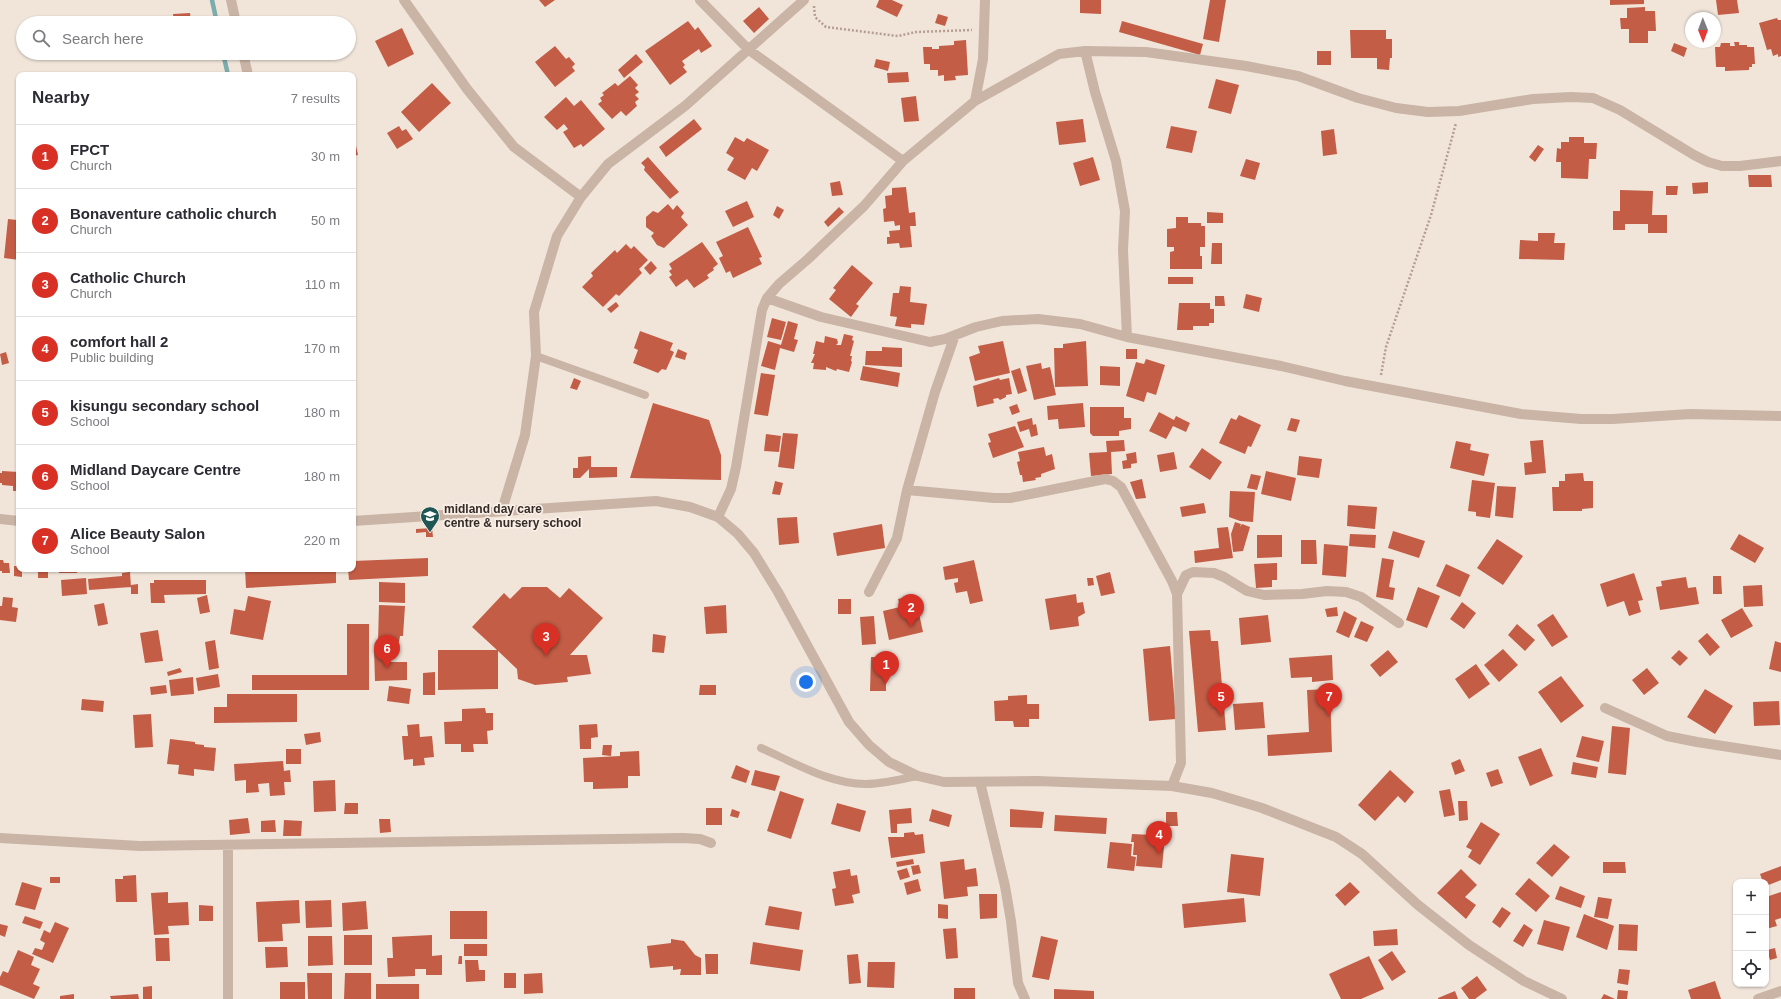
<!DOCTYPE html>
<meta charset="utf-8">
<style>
:root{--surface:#fff;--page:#f2f2f3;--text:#2b2b33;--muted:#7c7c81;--line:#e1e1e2;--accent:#d93025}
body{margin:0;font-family:Arial,sans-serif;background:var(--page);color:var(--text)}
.controls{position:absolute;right:12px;bottom:12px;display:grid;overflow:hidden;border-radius:8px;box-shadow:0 1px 3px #0004}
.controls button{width:36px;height:36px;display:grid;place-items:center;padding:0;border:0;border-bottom:1px solid var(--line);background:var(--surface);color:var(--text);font:20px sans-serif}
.compass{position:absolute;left:1685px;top:12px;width:36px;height:36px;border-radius:50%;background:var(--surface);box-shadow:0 1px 3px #0004;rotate:179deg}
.you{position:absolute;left:806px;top:682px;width:14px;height:14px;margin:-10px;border:3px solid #fff;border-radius:50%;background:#1a73e8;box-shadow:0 0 0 6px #1a73e833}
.badge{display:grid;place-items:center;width:26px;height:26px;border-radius:50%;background:var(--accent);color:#fff;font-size:13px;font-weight:700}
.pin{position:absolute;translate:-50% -33px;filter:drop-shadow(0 1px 2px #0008)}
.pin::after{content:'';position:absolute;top:21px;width:14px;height:12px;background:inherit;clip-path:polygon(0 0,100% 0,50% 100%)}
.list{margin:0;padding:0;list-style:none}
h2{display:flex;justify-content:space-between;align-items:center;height:52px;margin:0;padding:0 16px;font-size:17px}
h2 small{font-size:13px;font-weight:400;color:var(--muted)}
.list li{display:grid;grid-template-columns:26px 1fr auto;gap:12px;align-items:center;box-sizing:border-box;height:64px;padding:0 16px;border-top:1px solid var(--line)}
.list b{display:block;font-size:15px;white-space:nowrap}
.list p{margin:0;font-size:13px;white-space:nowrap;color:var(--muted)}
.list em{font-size:13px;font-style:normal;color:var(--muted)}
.icon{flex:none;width:22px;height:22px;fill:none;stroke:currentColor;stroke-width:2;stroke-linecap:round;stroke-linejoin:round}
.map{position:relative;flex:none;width:1781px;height:999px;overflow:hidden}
.search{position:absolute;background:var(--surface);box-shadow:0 1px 3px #0004;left:16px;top:16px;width:340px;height:44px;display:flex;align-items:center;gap:10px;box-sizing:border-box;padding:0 14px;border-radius:22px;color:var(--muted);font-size:15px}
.panel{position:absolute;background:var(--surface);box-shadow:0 1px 3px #0004;left:16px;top:72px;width:340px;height:500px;border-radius:8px}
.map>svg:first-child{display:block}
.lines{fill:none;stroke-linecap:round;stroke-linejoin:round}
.stream{stroke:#7aadac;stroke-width:4.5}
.building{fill:#c35d46}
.path{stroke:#b49e91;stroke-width:2.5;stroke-dasharray:2 2;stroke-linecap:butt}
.service{stroke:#c9b4a6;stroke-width:8}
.minor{stroke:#c9b4a6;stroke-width:10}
.tertiary{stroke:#c9b4a6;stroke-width:10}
.labels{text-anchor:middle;stroke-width:3.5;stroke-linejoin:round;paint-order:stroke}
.poi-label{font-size:12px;font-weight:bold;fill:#352b27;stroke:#f9efe6;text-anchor:start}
</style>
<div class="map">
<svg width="1781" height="999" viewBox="0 0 1781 999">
<rect width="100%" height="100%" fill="#f1e5da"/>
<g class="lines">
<!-- stream -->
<path class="stream" d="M212,0L217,23
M223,53L228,75"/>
</g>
<!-- building -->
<path class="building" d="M539,0H555L545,7Z
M879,0H892L903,5L897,17L876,7Z
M1080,0H1101V14L1080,13Z
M1210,0H1226L1219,42L1203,39Z
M1610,0H1644V4L1610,5Z
M1716,0H1737L1739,13L1718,15Z
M759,7L769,19L754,33L743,21Z
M1645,7V11H1655L1656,31H1648V43H1629V29H1621L1620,18H1627V8Z
M190,13L191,23H174L173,14Z
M938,14L948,17L945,26L935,23Z
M1777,18L1778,20H1781V56L1778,57V54L1773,56L1771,49L1767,50L1759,23Z
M688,21L695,30L698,27L712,46L701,53L699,49L682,61L685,65L683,67L687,72L670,85L645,51Z
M1122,21L1203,44L1200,55L1119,32Z
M402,28L414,54L388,67L375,41Z
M1350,30H1386V39H1392V58H1390L1389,70L1377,69V58H1351Z
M966,40L968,75L955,76L956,80L944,81V75L938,76V70H930V64H924L923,47H932V49H939V46L954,45V41Z
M1734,42H1739V45H1747V47H1754L1755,64H1752V67H1749V70L1725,71V67H1716L1715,47H1720L1721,43H1730V46H1735Z
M1674,43L1687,48L1684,57L1671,51Z
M555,46L566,59L569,57L575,64L572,67L575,71L555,87L535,62Z
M1317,51H1331V65H1317Z
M311,53H329L330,59H317V55H311Z
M636,54L643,62L624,78L618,70Z
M876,59L890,62L888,71L874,67Z
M908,72L909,82L888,83L887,73Z
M630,76L638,85L635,88L639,92L635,95L639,99L635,102L637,106L626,116L621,111L612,119L598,104L602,101L600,98L604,95L602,93L615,83L618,86Z
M1216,79L1239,85L1231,114L1208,108Z
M432,83L451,103L419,132L401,112Z
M916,96L919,121L904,122L901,98Z
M566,97L574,106L581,100L605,129L583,147L581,144L574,148L563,132L568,129L564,124L557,130L544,117Z
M694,119L702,129L666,157L659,147Z
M1083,119L1086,142L1059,145L1056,122Z
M399,126L402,131L406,129L413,139L397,149L387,133Z
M1171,126L1197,131L1192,153L1166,148Z
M1334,129L1337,154L1323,156L1321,131Z
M735,137L744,142L747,138L769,150L757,171L752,168L745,180L727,170L734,158L726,153Z
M1569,137H1584V143H1597L1596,159H1589L1588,179L1561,178V162H1556L1557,148L1561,149V142H1569Z
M353,141H355L358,155L353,156Z
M1538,145L1544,149L1535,162L1529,157Z
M648,157L679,192L670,199L644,170L645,167L641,163Z
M1093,157L1100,180L1080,186L1073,163Z
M1246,159L1260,163L1255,180L1240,176Z
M1748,175H1771L1772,187H1749Z
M840,181L843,195L832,196L830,183Z
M1708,182V193L1693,194L1692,183Z
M1666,186H1678L1677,195H1666Z
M906,187L909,213L915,212L916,226H910L912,247L900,248L899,243L887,244V237H890L889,231L900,230V225L895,226L894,221L884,222L883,209L886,208L885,196L892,195V188Z
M1620,190L1653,191L1652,215H1667V233H1648V224H1625V230H1613V211H1620Z
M747,201L754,217L733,227L725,211Z
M668,204L673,210L677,205L684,213L681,217L688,225L664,248L657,245L651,236L654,233L646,227V217L653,211L658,213Z
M777,206L784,210L779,219L773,215Z
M839,207L844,212L828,227L824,222Z
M1207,212L1223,213V223H1207Z
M17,216H19V260L4,258L8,219L17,220Z
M1176,217H1188V223H1201V226H1205V247H1200V256H1202V269H1170V252L1174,251V247H1167V229L1176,228Z
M748,227L762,257L759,258L762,264L733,278L730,271L726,273L719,258L723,256L716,242Z
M1538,233H1555L1554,243H1565L1564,260L1519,259L1520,240L1538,241Z
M702,242L718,264L713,268L714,270L707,275L709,278L694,288L687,279L676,287L669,277L672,275L669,271L672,269L669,264Z
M1212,243H1222V264H1211Z
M626,244L631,249L634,246L648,260L639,269L642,273L619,296L616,294L603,307L582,287L593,276L591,273L615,250L617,253Z
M651,261L657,268L650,275L644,268Z
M852,265L873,283L856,304L859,306L851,317L829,299L836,290L833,288Z
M1168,277H1193V284H1168Z
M900,286L911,287L910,302L927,304L924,325L911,324V328L895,326L897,317L890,316L893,293H899Z
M1246,294L1262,298L1259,312L1243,308Z
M1215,296H1224L1225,306H1215Z
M616,302L619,306L611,313L607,309Z
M1179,303H1210V309H1214V323H1209V326H1193V330H1177Z
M772,318L786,322L781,340L767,337Z
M788,321L798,324L794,339L798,340L794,352L780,348L775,370L761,366L768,341L781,345Z
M640,331L673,343L670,350L674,352L666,370L662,369L658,373L633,363L638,350L634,348Z
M844,334L853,336L852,340L854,341L850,356H852L851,361L852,362L849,372L837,369L836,371L826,367V370L813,369L814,363H811L815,354H813L816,341L824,343L825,336L837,339L838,343L836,345H841Z
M1003,341L1010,373L975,381L969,357L980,353L978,346Z
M1086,341L1088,386L1055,387L1054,348H1063V344Z
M882,347L902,348V367L865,365L866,351H882Z
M678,349L687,353L685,360L675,357Z
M1126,349H1137V359H1126Z
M6,352L9,363L2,365L0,354Z
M1146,359L1165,365L1156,395L1147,392L1144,402L1126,396L1136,362L1144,364Z
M1041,363L1042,369L1050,367L1056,395L1034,400L1026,366Z
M18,366H19V379H16Z
M863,366L900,373L898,387L860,380Z
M1100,366L1120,367V386L1100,385Z
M1020,368L1027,391L1018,394L1011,371Z
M761,373L775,375L768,416L754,414Z
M574,378L581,381L577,390L570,388Z
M999,378L1000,380L1009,378L1012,394L1006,395V397L1000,400L998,398L993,399L994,403L977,407L973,386Z
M653,403L709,420L721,455V480L630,478Z
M1083,403L1085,427L1059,429L1058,419L1048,420L1047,406Z
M1017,404L1020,412L1012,415L1009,407Z
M1090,407H1124V418H1131V429L1119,431V436H1093L1090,433Z
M1159,412L1174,420L1176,416L1190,423L1186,432L1173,426L1166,439L1149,431Z
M1239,415L1261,425L1251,447L1248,446L1245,454L1219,443L1231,418L1236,420Z
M1032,418L1033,425L1036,424L1038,435L1031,437L1029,429L1020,432L1017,422Z
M1291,418L1300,420L1296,432L1287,430Z
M1015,426L1024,447L993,458L988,443L991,442L988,434Z
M783,433L798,434L794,469L778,467Z
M766,434L781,436L779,452L764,451Z
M1124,440L1125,451L1111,452L1112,474L1091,476L1089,453L1107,452L1106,441Z
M1543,440L1546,473L1525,475L1524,463L1532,462L1530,441Z
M1456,441L1471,444L1470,450L1489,454L1484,476L1450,468Z
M1044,447L1046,456L1052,454L1055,469L1041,474V477L1035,478L1036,480L1023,482L1022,475H1020L1017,462L1020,461L1018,452Z
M1202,448L1222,462L1210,480L1189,467Z
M1136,452L1137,463L1131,464V468L1123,469L1122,461L1127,460L1126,454Z
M1174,452L1177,469L1160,472L1157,455Z
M591,456V467H617V477L589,478V469L580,478H573V468H578V457Z
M1299,456L1322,459L1319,478L1297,475Z
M2,471L19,472V491H13V486L2,485V483H0V473H2Z
M1266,471L1296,478L1291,501L1261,494Z
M1583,473L1584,481H1593V508L1582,509V511H1553L1552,487H1559V481H1565V474Z
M1251,474L1261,476L1257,490L1247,488Z
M1142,479L1146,498L1136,499L1130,482Z
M1472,480L1495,483L1490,518L1476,516V512L1468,511Z
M775,481L783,483L780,495L772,494Z
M1497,486L1516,487L1513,518L1495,516Z
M1230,491L1255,492L1253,522L1240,521L1229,517Z
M1204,503L1206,513L1182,517L1180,507Z
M1348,505L1377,507L1375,529L1347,526Z
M797,517L799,543L779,545L777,518Z
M1235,522L1241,524L1240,527L1242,524L1250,527L1243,551L1233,552L1231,534Z
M882,524L885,548L837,556L833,533Z
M1228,527L1233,558L1195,563L1194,551L1219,548L1217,528Z
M432,528L433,537H426V532L416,533V529Z
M1393,531L1425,541L1419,558L1388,548Z
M1350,534L1376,535L1375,548L1349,546Z
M1739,534L1764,548L1755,563L1730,549Z
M1257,535H1282V557L1257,558Z
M1497,539L1523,556L1503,585L1477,568Z
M1301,540H1316L1317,564H1301Z
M1324,544L1348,546L1346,577L1322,575Z
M428,558V576L349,580L348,569H353V561Z
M1382,558L1394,560L1389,587L1395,588L1393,600L1376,597Z
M0,560H3L4,563H9L10,573H2V571H0Z
M974,560L983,601L970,604L967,591L956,593L954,583L958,582V578L945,580L943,567Z
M1277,563V580H1272V587L1256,588L1254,564Z
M1446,564L1470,575L1460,597L1436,586Z
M14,566H19V569H22V577L14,576Z
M38,569H48V578H38Z
M59,569H77V573H59Z
M245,569H336V583L246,588Z
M130,572L131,587L89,590L88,579L122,576V573Z
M1110,572L1115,593L1101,596L1096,576Z
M1634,573L1643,600L1638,601L1641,612L1629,616L1624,601L1607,607L1600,584Z
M1713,576H1721L1722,594H1713Z
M1686,577L1688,588L1696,587L1699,604L1660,610L1656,587L1662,586L1661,581Z
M86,578L87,594L62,596L61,580Z
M1087,578H1093L1094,585L1088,586Z
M154,580H206V594L164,595L165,603H151L150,583H154Z
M379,582L405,583V603L379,602Z
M138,584V594H131V585Z
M1762,585L1763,606L1744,607L1743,586Z
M522,587H547L560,598L569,588L603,618L570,655H587L591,674L567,677L568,682L535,685L518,679L517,669L498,651V689L438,690V650H497L472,627L504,593L510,599Z
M1418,587L1440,596L1427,628L1406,620Z
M1076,594L1077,603L1083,602L1085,613L1078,617L1079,626L1050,630L1045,599Z
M207,595L210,612L200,614L197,598Z
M915,595L923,632L889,640L883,611L900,607L898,599Z
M248,596L271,601L263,640L230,634L234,609L245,611Z
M3,597L13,598L12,607L18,608L16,622L0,620V606H2Z
M838,599H851V614H838Z
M1462,602L1476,613L1464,629L1450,619Z
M104,603L108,624L98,626L94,605Z
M379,605L405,606L403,636H400L399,642H378Z
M726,605L727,633L706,634L704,607Z
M1337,607L1338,616L1327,617L1325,609Z
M1742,608L1753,626L1731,638L1721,620Z
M1344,611L1357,618L1349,638L1336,632Z
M1553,614L1568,637L1552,647L1537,625Z
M1268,615L1271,642L1241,645L1239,618Z
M874,616L876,644L862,645L860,617Z
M1361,621L1374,627L1367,642L1354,637Z
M347,624H369V690H252V675H347Z
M1517,624L1535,640L1525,651L1508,635Z
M158,630L163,661L145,663L140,633Z
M1210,630L1211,641H1218L1226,730L1198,732L1189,631Z
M1707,633L1720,647L1710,656L1698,641Z
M653,634L666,636L664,653L652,652Z
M215,640L219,668L209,670L205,642Z
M1775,641L1781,643V672L1769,669Z
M1170,646L1176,719L1149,721L1143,649Z
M374,649H389V662H407V680L375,681Z
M1503,649L1518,665L1499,682L1484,665Z
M1388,650L1398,662L1380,677L1370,665Z
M1679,650L1688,658L1680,666L1671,658Z
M1332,655L1333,680L1312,682V677L1291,678L1289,658Z
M871,657H886V691H870Z
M1476,664L1490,684L1469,699L1455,679Z
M180,668L182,672L168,676L167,672Z
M1647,668L1659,683L1644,695L1632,680Z
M435,672V695H423V673Z
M218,674L220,687L198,691L196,678Z
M1561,676L1584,706L1561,723L1538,692Z
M193,677L194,694L171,696L169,680Z
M166,685L167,693L151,695L150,687Z
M700,685H716V695H699Z
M389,686L411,689L409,704L387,701Z
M1330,689L1332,752L1268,756L1267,735L1309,732L1307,690Z
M1705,689L1733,706L1715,734L1687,717Z
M227,694H297V722L214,723V707H227Z
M1027,695V704H1039V719H1029V727H1014L1013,721H995L994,701L1008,700V696Z
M82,699L104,701L103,712L81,710Z
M1779,701L1780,725L1754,726L1753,702Z
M1263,702L1265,728L1235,730L1233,704Z
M485,708L486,713H493V730L487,731L488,744H473L474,752H461V744H445L444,722L462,721V709Z
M151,714L153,747L135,748L133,715Z
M419,724L420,737L432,736L434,757L424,758L425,765L413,766V759L404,760L402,736H408L407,725Z
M597,724L598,737L591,738V749H580L579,725Z
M1612,726L1630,728L1626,775L1608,773Z
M320,732L321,742L306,745L304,734Z
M1582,736L1604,741L1599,762L1576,757Z
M170,739L195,742V744L204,745V747L216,748L214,771L194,769V776L178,774L179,765L167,764Z
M603,745H612L611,756L602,755Z
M1541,748L1553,776L1530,786L1518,757Z
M286,749H301V764H286Z
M639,751L640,776H628V788L593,789V782H584L583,758L620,756V752Z
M1460,759L1465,771L1455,775L1451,763Z
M283,761L284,771L290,770L291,782H284L285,795L270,796L269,783L258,784L259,792L246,793V780L235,781L234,764Z
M1573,762L1598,767L1596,778L1571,774Z
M736,765L750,771L746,783L731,778Z
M1498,769L1503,783L1491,787L1486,773Z
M755,770L780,776L775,791L751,785Z
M1390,770L1414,792L1405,803L1398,796L1375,821L1358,805Z
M335,780L336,811L314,812L313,781Z
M1450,789L1455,815L1444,817L1439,791Z
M780,791L804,799L791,839L767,831Z
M1458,801H1467L1468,820L1459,821Z
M345,803H358V814H344Z
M837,803L866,811L860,832L831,824Z
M706,808H722V825H706Z
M911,808L912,823L897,824V833H891L889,810Z
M732,809L740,812L738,818L730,816Z
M932,809L952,815L949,827L929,821Z
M1010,809L1044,812L1042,828L1010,827Z
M1166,812H1177L1178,826H1166Z
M1055,815L1107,818L1106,834L1054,831Z
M248,818L250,833L230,835L229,820Z
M379,819H390L391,832L380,833Z
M275,820L276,832H261V821Z
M284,820L302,821L301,836H283Z
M1481,822L1500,834L1480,865L1468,857L1472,850L1466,847Z
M914,832L915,835L923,834L925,853L891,858L888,837H904V833Z
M1132,834L1153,835L1152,845L1164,846L1162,868L1136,866L1137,855H1133L1134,842H1131Z
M1110,842L1132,844L1131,856L1136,857L1134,871L1107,868Z
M1554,844L1570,857L1552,877L1536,863Z
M1231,854L1264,858L1260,896L1227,892Z
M913,859L914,864L897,867L896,862Z
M964,859L965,870L976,868L978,886L967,887L968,896L944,899L940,862Z
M1603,862H1625L1626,873H1603Z
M919,865L921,873L913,875L911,866Z
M1781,866V880L1766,886V882H1763L1760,874Z
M907,868L910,877L900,880L897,871Z
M850,869L851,876L857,875L860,893L852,895L854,903L835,906L832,889L836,888L833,872Z
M1461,869L1477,885L1465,897L1476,905L1466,919L1437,893Z
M136,875L137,902H116L115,879H123V876Z
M50,877H60V883H50Z
M1529,878L1550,896L1536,912L1515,894Z
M918,879L921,891L907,895L904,883Z
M22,882L42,888L35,910L15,905Z
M1350,882L1360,892L1345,906L1335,895Z
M1560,886L1585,896L1581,908L1555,899Z
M168,892V903L188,902L189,925L168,926L169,934L154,935L151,893Z
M1781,892V918L1775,920L1777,926L1766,929V897Z
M979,894H997V918L980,919Z
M1598,897L1612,899L1608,919L1594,917Z
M1244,898L1246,922L1184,928L1182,904Z
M299,900L300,923L282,924L283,941L258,942L256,902Z
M331,900L332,927L306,928L305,901Z
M366,901L368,929L343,931L342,903Z
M938,904L948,905V919L938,918Z
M199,905L213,906V921H199Z
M769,906L802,912L799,930L765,925Z
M1502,907L1511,913L1500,928L1492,922Z
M450,911H487V939H450Z
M1584,914L1614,926L1607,950L1576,937Z
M25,916L43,922L40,929L22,923Z
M1544,920L1570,927L1563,951L1537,944Z
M55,922L69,928L53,963L32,954L35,948L42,950L45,943L40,940L44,930L50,933Z
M0,924L8,926L5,937L0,935Z
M1524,924L1533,930L1523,947L1513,941Z
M1619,924L1638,925L1637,951L1618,950Z
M956,928L958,958L946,959L943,929Z
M1397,929L1398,945L1374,946L1373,931Z
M344,935H372V965H344Z
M432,935V956L442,955V975H426V969H415V976L388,977L387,958H393L392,937Z
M308,936H332L333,965L308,966Z
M1041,936L1058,940L1049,980L1032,977Z
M155,938H169L170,961H156Z
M671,939L684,941L695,955L701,958V975H680L681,969L673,970V966L650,968L647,946L671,943Z
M753,942L803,950L800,971L750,964Z
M464,944H487V956H464Z
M265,947H287L288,967L266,968Z
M1775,948L1777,958L1770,960L1767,950Z
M18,950L34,957L31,965L40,969L33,984L40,987L34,999L0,985V977L3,971L8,973Z
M1392,951L1406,972L1392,981L1378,960Z
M705,954H718V974H706Z
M858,954L861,983L849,984L847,955Z
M459,956H462V964H458Z
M1369,956L1384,989L1361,999H1341L1329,974Z
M465,960H478L479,970H485V981L466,982Z
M868,962H895L894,988L867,987Z
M1619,969L1630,970L1628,985L1617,983Z
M307,973H332V999H308Z
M345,973H371V999H344Z
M504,973H516V988H504Z
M542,973L543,993L524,994V974Z
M1477,976L1487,990L1475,999H1469L1461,988Z
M1715,981L1721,999H1691L1688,990Z
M280,982H305V999H280Z
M376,984H419V999H376Z
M152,986V999H143V987Z
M954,988H975V999H954Z
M1054,989L1094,991V999H1054Z
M1618,990L1628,991L1627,999H1617Z
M1455,991L1458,999H1438V998Z
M74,994V999H60V996Z
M138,994L139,999H111L110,996Z
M1604,994L1615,999H1601Z"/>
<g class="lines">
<!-- path -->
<path class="path" d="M814,6L815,17L826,27L898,36L916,32L972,30
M1381,375L1386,347L1431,215L1456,123"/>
<!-- service -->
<path class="service" d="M536,356L645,395
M761,748C793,762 829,784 866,784C883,784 901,779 918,776"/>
<!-- minor -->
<path class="minor" d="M231,0L236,23
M404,0L467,89L514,147L581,197
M700,0L749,50L903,161
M1085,51L1095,92L1116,161L1125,211L1123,250L1127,337
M243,53L248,75
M975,101L983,59L985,0
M767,298L821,317L930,342L945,339L976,327L1002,321L1038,319L1080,324L1127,337L1281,366L1345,381L1521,414L1581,419H1613L1690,414L1781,416
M907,490L994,498H1010L1105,479L1113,481L1121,487L1172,581L1177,594L1181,763L1172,786
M502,510L525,435L536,356L534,312L557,236L581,197L608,164L685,106L804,0
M718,517L731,489L736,467L762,310L767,298L779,284L808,259L864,206L903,161L975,101L1059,54L1085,51L1146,52L1246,66L1298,76L1358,98L1396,108L1428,112L1459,111L1533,99L1571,97L1593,98L1620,110L1694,155L1708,162L1722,166H1740L1781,161
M869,592L897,538L907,490L935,392L955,335
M1177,594L1186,575L1193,572L1214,573L1224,577L1247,591L1264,595L1302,594L1327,591L1346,592L1361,597L1399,623
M1605,708L1667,736L1697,742L1781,755
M980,782L1005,886L1011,921L1018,983L1025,999
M0,838L140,846L683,838L700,839L711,843
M228,999V846"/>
<!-- tertiary -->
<path class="tertiary" d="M0,519L19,521
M353,521L656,501L690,507L718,517L738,534L754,553L778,592L849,722L869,745L889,762L918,776L944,782L1037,781L1172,786L1212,793L1262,808L1336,837L1362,854L1418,905L1469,945L1524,981L1562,999
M1758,999L1781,991"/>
</g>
<!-- icons -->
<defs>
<g id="school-pin" transform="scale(1)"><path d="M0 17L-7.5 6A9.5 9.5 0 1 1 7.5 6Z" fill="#1e5555" stroke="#f9efe6"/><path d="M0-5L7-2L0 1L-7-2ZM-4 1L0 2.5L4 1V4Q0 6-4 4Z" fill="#fff"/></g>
</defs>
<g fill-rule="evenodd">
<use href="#school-pin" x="430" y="516"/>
</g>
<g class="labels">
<!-- poi labels -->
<g class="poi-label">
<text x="444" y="513">midland day care<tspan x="444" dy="14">centre &amp; nursery school</tspan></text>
</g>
</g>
</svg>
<div class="controls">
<button>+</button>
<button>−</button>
<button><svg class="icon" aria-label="locate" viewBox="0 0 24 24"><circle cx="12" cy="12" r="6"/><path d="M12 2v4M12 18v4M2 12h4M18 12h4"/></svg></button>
</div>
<svg class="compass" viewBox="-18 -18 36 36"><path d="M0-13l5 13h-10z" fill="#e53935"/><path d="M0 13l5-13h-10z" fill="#7c7c81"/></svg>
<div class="you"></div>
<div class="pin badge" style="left:886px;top:684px">1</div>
<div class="pin badge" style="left:911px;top:627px">2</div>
<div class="pin badge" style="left:546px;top:656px">3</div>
<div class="pin badge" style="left:1159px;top:854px">4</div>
<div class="pin badge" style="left:1221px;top:716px">5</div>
<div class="pin badge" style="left:387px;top:668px">6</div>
<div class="pin badge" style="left:1329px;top:716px">7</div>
<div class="search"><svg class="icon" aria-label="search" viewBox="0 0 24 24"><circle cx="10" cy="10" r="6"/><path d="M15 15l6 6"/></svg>Search here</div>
<section class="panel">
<h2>Nearby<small>7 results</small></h2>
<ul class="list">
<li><span class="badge">1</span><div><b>FPCT</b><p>Church</p></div><em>30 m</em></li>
<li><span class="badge">2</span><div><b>Bonaventure catholic church</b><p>Church</p></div><em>50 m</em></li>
<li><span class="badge">3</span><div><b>Catholic Church</b><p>Church</p></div><em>110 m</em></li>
<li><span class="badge">4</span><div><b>comfort hall 2</b><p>Public building</p></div><em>170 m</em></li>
<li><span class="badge">5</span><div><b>kisungu secondary school</b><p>School</p></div><em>180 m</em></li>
<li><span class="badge">6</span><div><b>Midland Daycare Centre</b><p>School</p></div><em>180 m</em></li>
<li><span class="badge">7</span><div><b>Alice Beauty Salon</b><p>School</p></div><em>220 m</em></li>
</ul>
</section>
</div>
